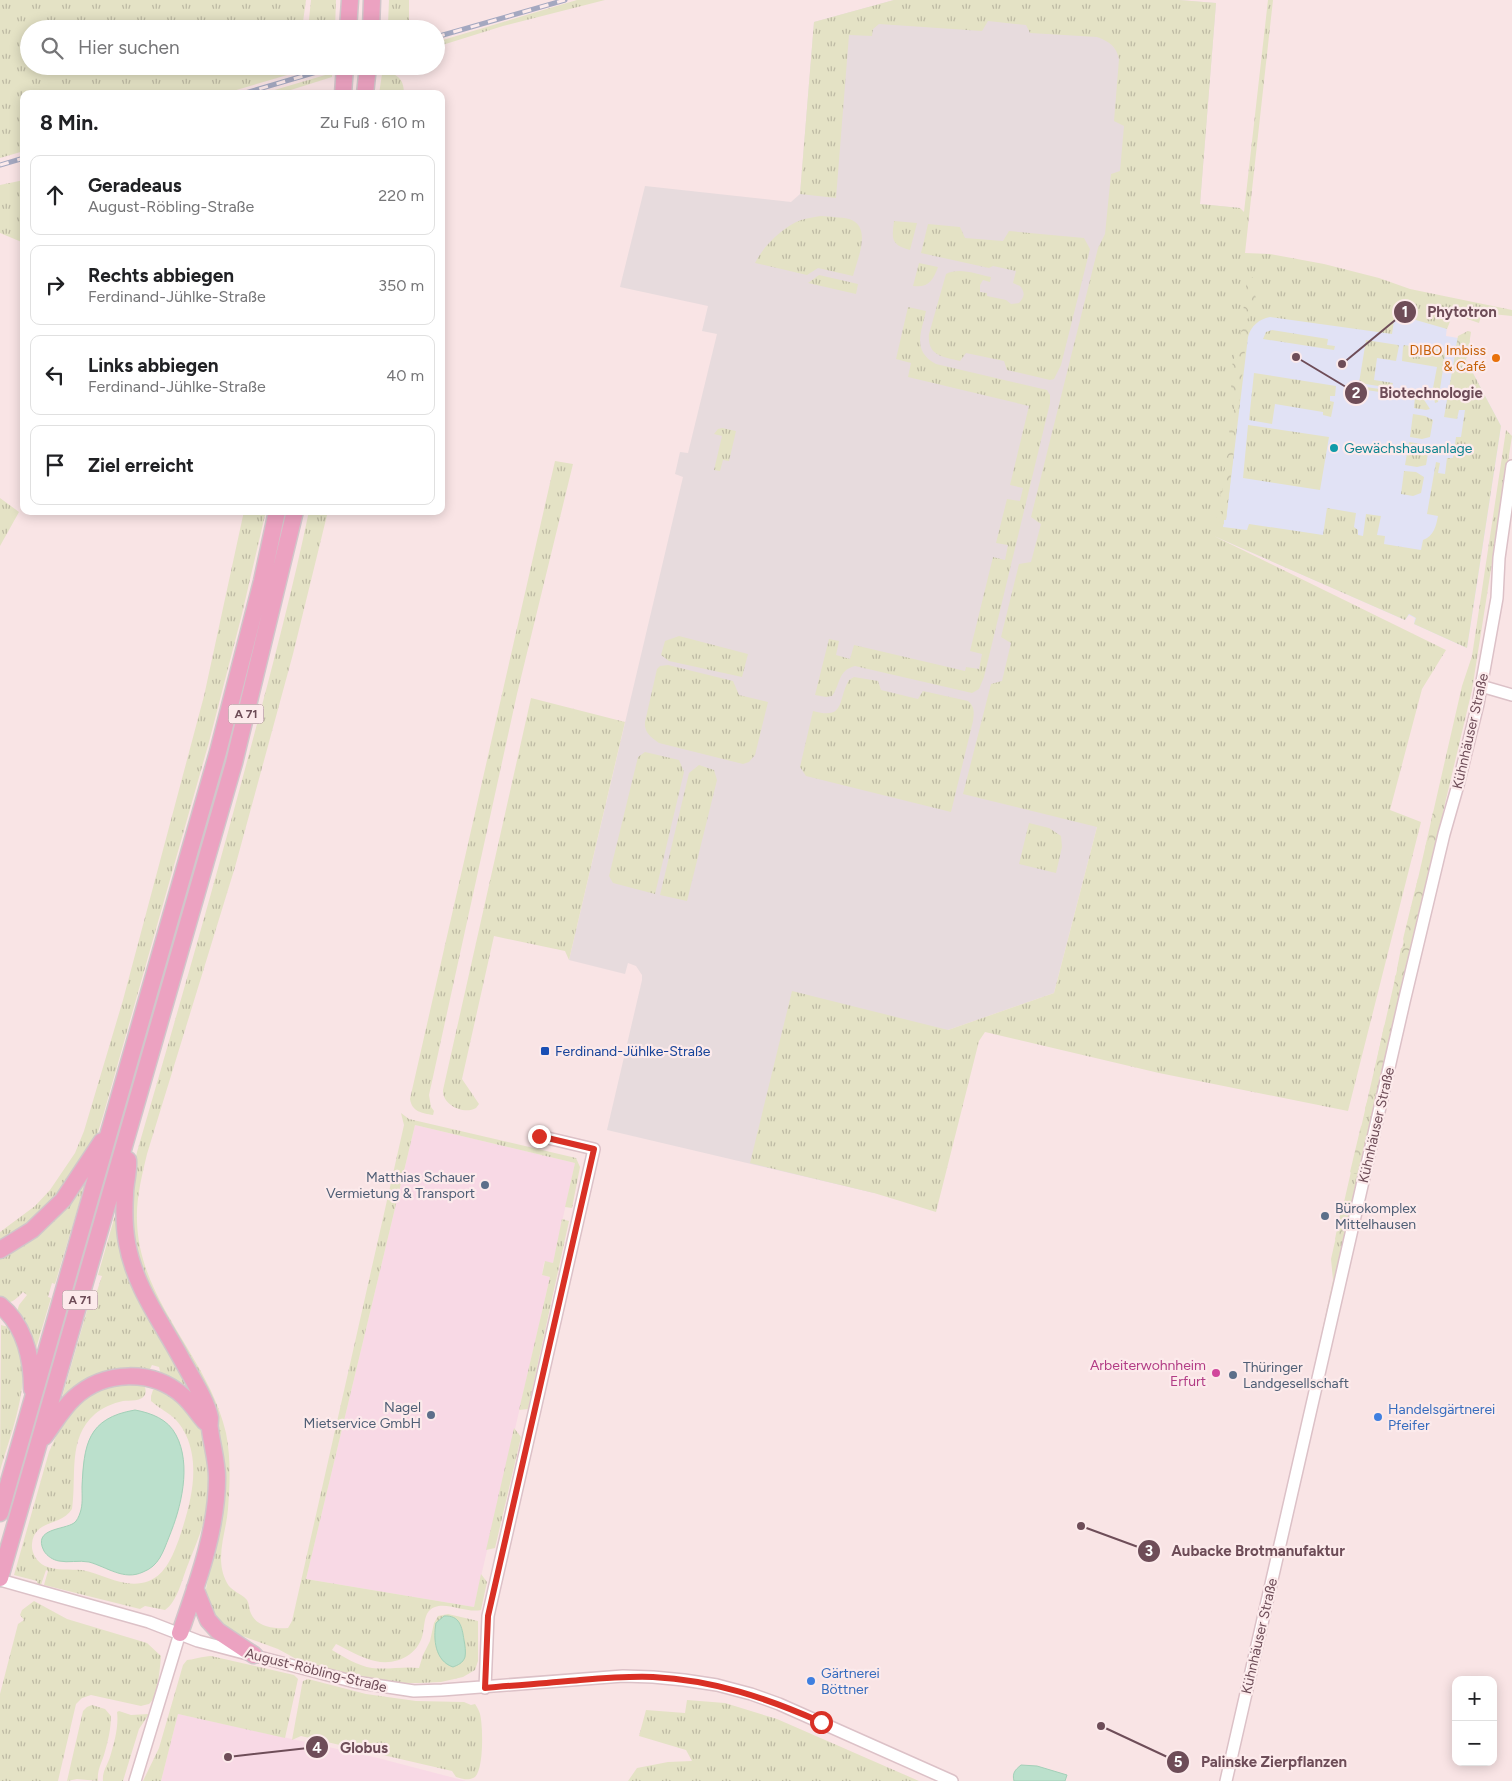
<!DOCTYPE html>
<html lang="de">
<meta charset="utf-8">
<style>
:root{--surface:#fff;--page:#f2f2f2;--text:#202124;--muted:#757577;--line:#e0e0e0}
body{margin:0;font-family:Figtree,sans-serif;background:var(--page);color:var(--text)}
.controls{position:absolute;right:15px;bottom:15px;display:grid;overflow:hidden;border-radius:10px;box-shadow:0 2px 12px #0003}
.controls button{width:45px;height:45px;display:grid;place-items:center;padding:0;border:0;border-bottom:1px solid var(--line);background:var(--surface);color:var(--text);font:25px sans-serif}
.stop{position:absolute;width:15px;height:15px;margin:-11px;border:4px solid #d93025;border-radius:50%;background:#fff}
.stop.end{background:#d93025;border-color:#fff;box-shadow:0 1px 5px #0008}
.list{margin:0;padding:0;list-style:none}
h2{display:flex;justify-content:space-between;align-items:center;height:65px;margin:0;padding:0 20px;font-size:21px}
h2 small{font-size:16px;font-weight:400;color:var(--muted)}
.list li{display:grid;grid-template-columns:32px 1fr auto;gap:15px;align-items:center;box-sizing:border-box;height:80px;margin:0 10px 10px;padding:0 10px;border:1px solid var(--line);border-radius:10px}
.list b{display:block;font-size:19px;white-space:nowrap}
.list p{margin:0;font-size:16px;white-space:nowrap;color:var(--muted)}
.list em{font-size:16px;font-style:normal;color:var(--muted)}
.icon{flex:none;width:28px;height:28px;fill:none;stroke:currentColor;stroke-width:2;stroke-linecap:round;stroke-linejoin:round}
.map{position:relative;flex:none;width:1512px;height:1781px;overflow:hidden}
.search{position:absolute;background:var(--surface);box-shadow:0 2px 12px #0003;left:20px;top:20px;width:425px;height:55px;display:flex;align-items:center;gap:12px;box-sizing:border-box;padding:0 18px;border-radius:28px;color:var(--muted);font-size:19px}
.panel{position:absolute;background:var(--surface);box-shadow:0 2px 12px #0003;left:20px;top:90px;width:425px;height:425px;border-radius:10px}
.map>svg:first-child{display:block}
.commercial{fill:#f8d9e5}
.industrial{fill:#e7dbdd}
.education{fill:#e1e2f5}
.grass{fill:url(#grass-tufts)}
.forest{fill:url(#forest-crowns)}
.water{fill:#bbe0cc;stroke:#a3d0b8}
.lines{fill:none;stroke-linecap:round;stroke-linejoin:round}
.minor-casing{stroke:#dcc1c7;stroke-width:14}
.highway-casing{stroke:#d1c6ca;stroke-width:19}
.minor{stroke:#fff;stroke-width:11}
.highway{stroke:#eca2c1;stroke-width:16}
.rail-casing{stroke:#a4a8c0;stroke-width:5}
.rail{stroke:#fceaeb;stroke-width:3;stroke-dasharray:9;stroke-linecap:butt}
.route{stroke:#d93025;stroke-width:6}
.food-dot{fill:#e8710a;stroke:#fceaeb;stroke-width:2}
.culture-dot{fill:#0f9aa8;stroke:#fceaeb;stroke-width:2}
.transit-dot{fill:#1a4fb4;stroke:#fceaeb;stroke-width:2}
.service-dot{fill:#5c6f8a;stroke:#fceaeb;stroke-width:2}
.hotel-dot{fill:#d1479c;stroke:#fceaeb;stroke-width:2}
.shop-dot{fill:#3f7fe0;stroke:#fceaeb;stroke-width:2}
.labels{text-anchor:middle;stroke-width:4.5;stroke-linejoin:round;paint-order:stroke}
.shield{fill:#fceaeb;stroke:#997c84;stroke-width:1}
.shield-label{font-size:12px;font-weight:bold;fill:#6e4d58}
.food-label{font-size:14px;fill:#c56008;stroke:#fceaeb;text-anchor:end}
.culture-label{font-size:14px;fill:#0d838f;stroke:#fceaeb;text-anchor:start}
.street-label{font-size:14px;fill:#6e4d58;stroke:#fceaeb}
.transit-label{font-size:14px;fill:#164399;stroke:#fceaeb;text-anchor:start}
.service-label{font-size:14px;fill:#4e5e75;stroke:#fceaeb;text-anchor:end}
.hotel-label{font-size:14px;fill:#b23c85;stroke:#fceaeb;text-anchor:end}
.shop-label{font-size:14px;fill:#366cbe;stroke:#fceaeb;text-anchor:start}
.leader{fill:none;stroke:#6e4d58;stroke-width:2}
.callout-dot{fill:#6e4d58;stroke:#fceaeb;stroke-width:2}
.mark-label{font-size:15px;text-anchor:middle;font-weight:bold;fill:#fff}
.callout-label{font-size:15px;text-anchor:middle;font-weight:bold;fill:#6e4d58;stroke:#fceaeb;stroke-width:4.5;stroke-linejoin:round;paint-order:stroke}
</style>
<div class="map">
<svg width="1512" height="1781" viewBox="0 0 1512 1781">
<defs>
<pattern id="grass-tufts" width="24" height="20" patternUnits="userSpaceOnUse" patternTransform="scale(1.25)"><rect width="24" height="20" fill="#e4e2c5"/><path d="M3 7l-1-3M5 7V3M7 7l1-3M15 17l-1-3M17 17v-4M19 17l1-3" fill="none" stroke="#bdb9a3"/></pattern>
<pattern id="forest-crowns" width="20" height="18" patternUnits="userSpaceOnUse" patternTransform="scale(1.25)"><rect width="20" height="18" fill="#e4e2c5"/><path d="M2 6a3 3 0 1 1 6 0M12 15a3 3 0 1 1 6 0" fill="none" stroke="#bdb9a3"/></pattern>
</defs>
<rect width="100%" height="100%" fill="#f9e4e5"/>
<!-- commercial -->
<path class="commercial" d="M415,1125L575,1163L553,1263L544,1262L542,1275L550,1277L474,1607L306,1579Z
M178,1714L374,1757L466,1781H161Z"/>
<!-- industrial -->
<path class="industrial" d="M894,0H1179L1216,3L1200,204L1240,208L1097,827L1054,993L948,1030L874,1193L607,1130L642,980V975L636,966L628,963L625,974L569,960L683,477L675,474L680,452L688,453L717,334L702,331L708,306L620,287L645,186L791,202L800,194L814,22Z"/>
<!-- education -->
<path class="education" d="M1248,273L1447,326L1446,336L1470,340L1466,360L1501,426L1467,648L1414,624L1415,618L1409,615L1405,620L1194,527Z"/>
<!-- grass -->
<path class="grass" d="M0,0H306L302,29H29V66H318L223,94H24V151L0,158Z
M311,0H336L335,29H308Z
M389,0H409V22L388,24Z
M577,0H605L503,26L436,47V42Z
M894,0H1179L1216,3L1200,204L1240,208L1244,212L1268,0H1273L1245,253L1270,254L1324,264L1379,278L1410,289L1512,310V316L1482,313L1479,323L1453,314L1447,329L1395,314L1392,334L1270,317C1259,319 1251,326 1248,337L1226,520H1224L1223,527L1247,530L1249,524L1323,535L1327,508L1356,513L1354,527L1358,530V535L1363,536L1366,514L1381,516L1377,535L1385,536L1384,544L1421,550L1423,540C1434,536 1436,526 1438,516L1427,514L1436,462L1440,463L1438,473L1445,474L1447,458H1453L1456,437H1461L1465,410H1459L1457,419L1444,417L1458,338L1470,340L1466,360L1501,426L1467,648L1414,624L1416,618L1409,614L1405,620L1214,536L1446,650L1422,689L1390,810L1421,822L1348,1111L1159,1073L985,1032L979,1041L936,1212L874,1193L750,1163L792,991L948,1030L1054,993L1097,827L963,794L991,684L1002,681L1011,643L1001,637L1019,564L1031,562L1041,524L1031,517L1098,248L1105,234L1111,174L1120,171L1124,126L1114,121L1119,59C1116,46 1110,42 1097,37L1030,33L1026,25L988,21L982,31L879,24L873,29L872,36L849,35L836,198L800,194L814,22Z
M332,73V77L278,94H261Z
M387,73C400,74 404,82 404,94H379L382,74Z
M24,180V243L0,233V185Z
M821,216C830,217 841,217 849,219C873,226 857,260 853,276L818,268L807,275L755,263C764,245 783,227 801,220C807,218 815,217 821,216Z
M894,221L917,223L910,250C890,245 892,238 894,221Z
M928,224L960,227L965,238L1003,241L1009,231L1084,238L1090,249L1061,365L1054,379L1050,380L1007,370L1004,361L966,353L960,361C943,357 927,356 929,334L946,274C959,267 976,274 991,277L990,282L983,280L980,285V292L987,293V296L1006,300L1011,304L1019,303C1025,297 1025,292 1020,286L1013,283L1016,271L993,266L989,268L921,253Z
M919,263L938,267C933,280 929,288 913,286Z
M819,275L858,284L856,294L808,283Z
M908,307L926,311C921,333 912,351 936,364L1047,390L1050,395V403L984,677L979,689L972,693L855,666C837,671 841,684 832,696L826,697L815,695L829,639L839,641L836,655L850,659L854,645L965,671L966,667L979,669L982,654L970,651L993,557L1005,560L1008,545L996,543L1007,499L1020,501L1023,488L1010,485L1029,406L908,377L911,363L896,359Z
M1272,330L1328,339L1327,345L1335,346L1334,350L1263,339L1266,332Z
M1366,340L1398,345L1399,346L1396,361L1377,358L1374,380L1393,383L1391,388L1359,383Z
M1404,345L1441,350L1444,352L1445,356L1438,402L1435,403L1432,389L1433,388L1437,367L1402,361L1403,347Z
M1254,373L1336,386L1335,396H1330V401L1334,402L1331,417L1323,415V412L1275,404L1272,424L1249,420Z
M1359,386L1421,395L1430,409L1426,410L1414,408L1415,397L1359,389Z
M1413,414L1425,416L1433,420L1430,437L1422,439L1410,437Z
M1248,425L1329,437L1320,490L1243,478Z
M722,428L736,431L729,461L723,460L720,471L714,470L722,436L714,434L718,429Z
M1506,430L1512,436L1472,690L1423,896L1322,1342L1319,1345L1333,1280L1331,1259L1462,686L1472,656Z
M1409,442L1421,444L1429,448L1426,465L1417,467L1405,465Z
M555,461L573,464L517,694L429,1095L431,1107L434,1111L433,1115C422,1113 412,1112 410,1099Z
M1404,471L1416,472L1424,477L1421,493L1413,496L1401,494Z
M0,498L19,512L0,546Z
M244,511H266L241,618L209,742L103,1116L94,1145L46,1212L0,1245V1232L35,1206L50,1190L75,1153L84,1131L123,1000L204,696Z
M309,511H328L293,654L235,867L147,1154C142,1175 136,1199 137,1221C139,1302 209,1357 226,1433C231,1458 230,1484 228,1509C226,1534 214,1559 227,1583C231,1591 241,1593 247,1600C249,1603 249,1608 250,1611C255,1627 274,1629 288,1628L292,1621L404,1125L401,1113L409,1119L576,1158L580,1167L572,1208L565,1207L575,1163L415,1125L306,1579L474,1607L481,1574L487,1582L481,1610C466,1613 447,1602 435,1607C424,1611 425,1623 423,1633C419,1655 396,1666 375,1661C362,1658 348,1650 336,1644L332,1650C344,1657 358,1666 372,1668C388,1670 403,1666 419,1668L423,1655L430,1641L434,1623L438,1616L448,1614L478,1621V1661L475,1670L463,1677L441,1682L419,1683H398L351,1676L300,1661L278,1649L231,1632L213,1620L205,1594L219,1522L222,1458L153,1301L133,1243V1172L137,1152C174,1024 211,897 245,769C268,683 291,598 309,511Z
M679,636L748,654L742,677L669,661L661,655L665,641Z
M668,665L733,681L739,695L768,702L755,755L749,762L743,764L659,743C650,737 644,732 645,722L657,669L660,666Z
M854,677L878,681L881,690L918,699L923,691L968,701C975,707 974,712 973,721L951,812L806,776L800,767L813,711C846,720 837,701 849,680Z
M531,698L625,722L569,960L565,951L494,936L462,1079L479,1104L476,1108C464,1115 442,1105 443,1090Z
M645,752L679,760L684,772L655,894L613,883L609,876L638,757Z
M699,765L714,770L717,780L687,901L660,895L689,773Z
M1029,823L1049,828L1061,836L1062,847L1056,873L1019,864Z
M83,1183L85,1184L55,1284L52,1283L48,1297L51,1298L34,1355L16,1315L19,1305L27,1295L23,1292C15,1300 11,1306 0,1299V1256Z
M118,1205L120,1217L197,1399L161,1375L159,1367L152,1365L149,1371L60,1404L93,1290L97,1291L102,1276L98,1275Z
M562,1219L569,1221L528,1409L519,1410L550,1277L542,1275L545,1261L553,1263Z
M1,1325L12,1328C38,1368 12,1429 0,1471Z
M112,1384L144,1385C146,1389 147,1395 142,1398C136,1402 128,1400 123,1401C113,1403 102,1408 95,1414C67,1438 77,1477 72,1509C61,1527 34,1519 32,1544C31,1553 37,1562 45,1566C56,1571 70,1569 82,1570C104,1574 125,1590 149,1581C166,1574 173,1555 179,1539C190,1506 201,1468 186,1435C176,1414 166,1414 151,1401V1396L153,1390L160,1387C164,1389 169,1391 173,1394C180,1400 193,1415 198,1423C211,1444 211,1489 206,1513C202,1531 194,1549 187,1567C182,1580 177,1602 165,1610L145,1606L140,1609L44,1585L48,1571L46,1570L41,1585L37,1583V1581L14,1575L49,1452L62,1423L77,1402Z
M514,1428L521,1437L495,1548L486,1550Z
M34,1601L67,1619L147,1643L161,1656C160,1667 158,1698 149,1704C146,1705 143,1705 141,1706L91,1695L82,1698L76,1704L58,1781H0V1694L18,1624L24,1620L20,1615L22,1610Z
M211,1656L294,1675L298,1679L285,1738L178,1714L161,1781H143L159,1748L183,1665L187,1660C191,1660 204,1656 211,1656Z
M308,1679L366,1694L416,1701L464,1702L471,1705L475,1704C477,1707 479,1710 480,1714C483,1725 484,1769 475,1777C469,1781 462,1779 456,1777L452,1771L301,1736L292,1740L302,1685L303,1681Z
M687,1700L725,1703L777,1719L919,1781H628L637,1768L668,1762L692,1761L686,1750L639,1736L646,1710L685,1713Z
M92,1705L105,1709L111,1716C111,1728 108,1742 104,1755C101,1764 97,1771 98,1781L77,1779L67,1781L83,1711L87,1707Z
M119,1711L131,1715L149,1714L139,1729L123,1781H103C102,1772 107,1766 110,1757C114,1744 119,1726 117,1712Z"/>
<!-- forest -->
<path class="forest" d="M1247,277H1252L1255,280L1254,284L1257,287L1259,293L1255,295L1257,300L1246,322H1242Z
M1243,329H1247L1249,332L1246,341L1226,520H1224V524L1221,525L1216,524L1217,513L1224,510L1220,507L1219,504L1223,499L1220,495L1223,490L1221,485L1224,482L1221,478C1224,471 1227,468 1225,460L1229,452L1225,448L1230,439H1233L1234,437L1230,435L1229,430L1233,426C1232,416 1235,408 1235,400L1237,398L1236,394L1231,387L1232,377L1238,374L1232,366L1241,331Z
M1468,331L1471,332L1467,358H1459L1454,356L1455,352H1459L1456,347L1458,336Z
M1439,808L1443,813L1435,847L1429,850L1425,847C1426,844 1427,842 1428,840C1431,832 1431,820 1433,812Z
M1422,877L1427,880L1421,908L1419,911H1416L1419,915L1413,942L1408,945H1405L1403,939L1418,878Z
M1406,947L1409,948L1411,951L1403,988L1399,990L1394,988L1395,976L1398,973L1397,969L1401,948Z
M1390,1023L1394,1028L1387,1057L1382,1066L1384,1072L1379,1081L1378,1093H1375L1374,1096L1376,1098L1375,1104L1373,1105L1372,1113L1368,1118H1365V1108L1370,1093L1384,1026L1386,1024Z
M1363,1125L1364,1126L1367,1125L1369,1127C1369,1138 1364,1147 1362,1157C1361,1163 1361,1167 1359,1173L1353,1174L1350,1172L1361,1126Z
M1346,1211L1349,1213L1348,1222L1345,1227L1347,1232L1346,1238L1340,1242H1337L1335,1239L1340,1215L1342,1212Z"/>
<!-- water -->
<path class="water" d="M135,1410C151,1413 168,1419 176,1435C192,1465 181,1508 169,1537C163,1552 159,1566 143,1572C124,1581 107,1567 89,1562C79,1560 68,1563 59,1561C53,1560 47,1556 44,1551C32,1528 64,1530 74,1523C77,1521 79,1516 80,1513C83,1505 82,1496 82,1487C84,1445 87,1418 135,1410Z
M444,1616C460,1615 462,1627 464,1640C465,1645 466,1652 465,1657C463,1663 458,1665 453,1667C435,1661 433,1639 436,1623Z
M1021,1765L1037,1766L1067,1775L1065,1781H1014C1012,1773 1015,1770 1021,1765Z"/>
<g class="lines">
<!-- minor casing -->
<g class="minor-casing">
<path id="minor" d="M1481,686L1512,695
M0,1580L149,1622L198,1641L355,1682L414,1691L442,1690L623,1676L653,1677L684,1680L717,1685L751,1694L779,1704L952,1781
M485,1688L488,1616L594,1149L539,1136
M135,1781L180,1633
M1226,1781L1404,1002L1444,834L1458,785L1478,704L1497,598L1499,558L1512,466"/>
</g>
<!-- highway casing -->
<g class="highway-casing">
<path id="highway" d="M348,29L350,0
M371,29L372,0
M343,94L345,66
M365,94L368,66
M128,1160C129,1172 125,1183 125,1194C124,1210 124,1227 127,1243C135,1288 161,1321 182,1360C190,1375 207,1401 210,1418C210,1422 209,1426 210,1429C212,1446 217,1461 217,1478C217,1531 197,1584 180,1633
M0,1250L32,1230L63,1200L102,1141
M0,1305C25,1326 32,1358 32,1389
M44,1437C54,1424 62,1409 74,1398C104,1370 153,1369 183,1396C192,1404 197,1413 205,1422
M0,1513L218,752L262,581L277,511
M0,1578L234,763L295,511
M195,1588L208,1620L218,1631L254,1655"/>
</g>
<!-- minor -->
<use href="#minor" class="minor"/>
<!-- highway -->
<use href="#highway" class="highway"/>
<!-- rail casing -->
<g class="rail-casing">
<path id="rail" d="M436,37L565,0
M242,94L337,66
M0,165L24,158"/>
</g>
<!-- rail -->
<use href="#rail" class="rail"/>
</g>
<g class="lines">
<!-- route -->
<path class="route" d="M539,1136L594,1149L488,1616L485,1688C517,1685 549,1683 580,1680C604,1678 628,1676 653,1677C713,1680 767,1698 821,1722"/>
</g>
<!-- markers -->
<circle class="food-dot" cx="1496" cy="358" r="5"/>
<circle class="culture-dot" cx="1334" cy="448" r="5"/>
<rect class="transit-dot" x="540" y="1046" width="10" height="10" rx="2.5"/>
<g class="service-dot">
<circle cx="485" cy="1185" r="5"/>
<circle cx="1325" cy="1216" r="5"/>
<circle cx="1233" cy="1375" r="5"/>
<circle cx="431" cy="1415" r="5"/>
</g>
<circle class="hotel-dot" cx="1216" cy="1373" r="5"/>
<g class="shop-dot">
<circle cx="1378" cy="1417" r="5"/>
<circle cx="811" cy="1681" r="5"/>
</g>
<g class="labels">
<!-- shield labels -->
<g class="shield">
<rect x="228.5" y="704.5" width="35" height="19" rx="4"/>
<rect x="62.5" y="1290.5" width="35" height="19" rx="4"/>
</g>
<g class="shield-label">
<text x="246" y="718">A 71</text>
<text x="80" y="1304">A 71</text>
</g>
<!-- food labels -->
<g class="food-label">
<text x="1486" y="355">DIBO Imbiss<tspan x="1486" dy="16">&amp; Café</tspan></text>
</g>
<!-- culture labels -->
<g class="culture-label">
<text x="1344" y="453">Gewächshausanlage</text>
</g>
<!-- street labels -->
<g class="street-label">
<text transform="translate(1470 731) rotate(-77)" y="5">Kühnhäuser Straße</text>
<text transform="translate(1376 1125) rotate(-77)" y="5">Kühnhäuser Straße</text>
<text transform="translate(1259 1636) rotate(-77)" y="5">Kühnhäuser Straße</text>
<text transform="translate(316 1670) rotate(14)" y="5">August-Röbling-Straße</text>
</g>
<!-- transit labels -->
<g class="transit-label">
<text x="555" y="1056">Ferdinand-Jühlke-Straße</text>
</g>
<!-- service labels -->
<g class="service-label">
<text x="475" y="1182">Matthias Schauer<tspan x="475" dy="16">Vermietung &amp; Transport</tspan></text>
<text x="1335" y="1213" text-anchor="start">Bürokomplex<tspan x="1335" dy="16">Mittelhausen</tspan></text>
<text x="1243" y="1372" text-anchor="start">Thüringer<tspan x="1243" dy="16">Landgesellschaft</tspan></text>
<text x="421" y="1412">Nagel<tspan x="421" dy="16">Mietservice GmbH</tspan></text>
</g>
<!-- hotel labels -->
<g class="hotel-label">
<text x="1206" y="1370">Arbeiterwohnheim<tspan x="1206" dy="16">Erfurt</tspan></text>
</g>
<!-- shop labels -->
<g class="shop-label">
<text x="1388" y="1414">Handelsgärtnerei<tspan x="1388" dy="16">Pfeifer</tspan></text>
<text x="821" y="1678">Gärtnerei<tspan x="821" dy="16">Böttner</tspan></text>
</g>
</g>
<!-- callouts -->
<path class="leader" d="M1342 364L1405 312M1296 357L1356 393M1081 1526L1149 1551M228 1757L317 1747M1101 1726L1178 1762"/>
<g class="callout-dot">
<circle cx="1342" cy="364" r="5"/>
<circle cx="1296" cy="357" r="5"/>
<circle cx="1081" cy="1526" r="5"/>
<circle cx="228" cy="1757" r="5"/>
<circle cx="1101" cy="1726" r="5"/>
<circle cx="1405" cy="312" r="12"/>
<circle cx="1356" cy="393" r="12"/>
<circle cx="1149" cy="1551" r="12"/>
<circle cx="317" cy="1747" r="12"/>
<circle cx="1178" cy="1762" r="12"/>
</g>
<g class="mark-label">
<text x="1405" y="317">1</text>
<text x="1356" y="398">2</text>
<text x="1149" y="1556">3</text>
<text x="317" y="1753">4</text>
<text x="1178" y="1767">5</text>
</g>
<g class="callout-label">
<text x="1462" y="317">Phytotron</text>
<text x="1431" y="398">Biotechnologie</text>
<text x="1258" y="1556">Aubacke Brotmanufaktur</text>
<text x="364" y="1753">Globus</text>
<text x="1274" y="1767">Palinske Zierpflanzen</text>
</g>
</svg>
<div class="controls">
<button>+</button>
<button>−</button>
</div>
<div class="stop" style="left:821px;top:1722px"></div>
<div class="stop end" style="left:539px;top:1136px"></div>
<div class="search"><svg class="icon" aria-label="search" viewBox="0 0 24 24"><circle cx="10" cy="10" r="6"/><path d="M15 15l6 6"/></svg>Hier suchen</div>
<section class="panel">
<h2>8 Min.<small>Zu Fuß · 610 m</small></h2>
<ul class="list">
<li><svg class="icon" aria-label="ahead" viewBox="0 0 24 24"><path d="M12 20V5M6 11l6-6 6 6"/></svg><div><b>Geradeaus</b><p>August-Röbling-Straße</p></div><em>220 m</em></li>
<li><svg class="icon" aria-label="right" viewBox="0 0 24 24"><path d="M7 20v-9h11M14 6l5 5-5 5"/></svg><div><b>Rechts abbiegen</b><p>Ferdinand-Jühlke-Straße</p></div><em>350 m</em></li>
<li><svg class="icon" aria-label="left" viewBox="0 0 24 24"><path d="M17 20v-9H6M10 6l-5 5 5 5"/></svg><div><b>Links abbiegen</b><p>Ferdinand-Jühlke-Straße</p></div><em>40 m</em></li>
<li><svg class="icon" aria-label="arrive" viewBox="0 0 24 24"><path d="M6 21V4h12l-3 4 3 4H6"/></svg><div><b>Ziel erreicht</b></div></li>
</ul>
</section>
</div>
